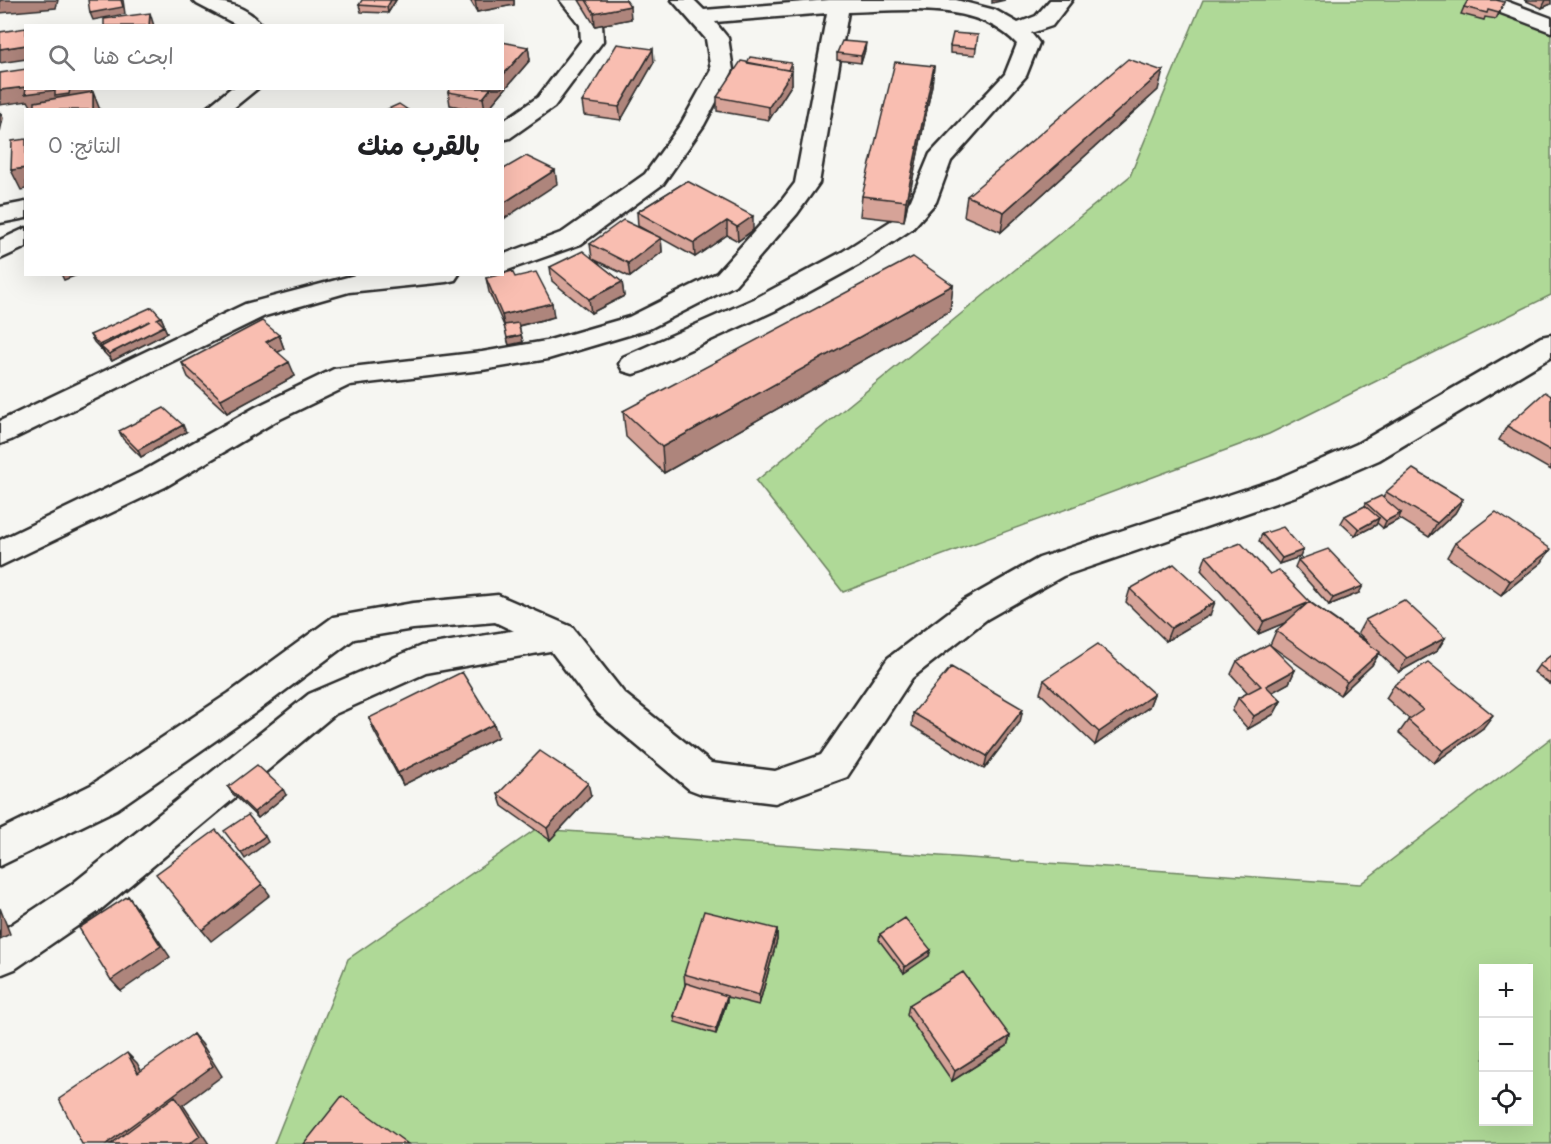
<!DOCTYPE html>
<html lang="ar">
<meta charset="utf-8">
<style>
:root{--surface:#fff;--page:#f6f6f6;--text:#202124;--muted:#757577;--line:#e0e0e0}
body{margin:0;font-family:"Playpen Sans","Playpen Sans Arabic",sans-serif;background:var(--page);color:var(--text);direction:rtl}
.controls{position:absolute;right:18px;bottom:18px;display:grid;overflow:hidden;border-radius:0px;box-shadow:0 6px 24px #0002}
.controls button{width:54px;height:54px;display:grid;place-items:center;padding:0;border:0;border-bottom:2px solid var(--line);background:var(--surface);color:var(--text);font:30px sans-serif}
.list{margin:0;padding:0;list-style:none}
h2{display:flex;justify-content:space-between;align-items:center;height:78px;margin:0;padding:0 24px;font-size:26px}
h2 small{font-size:20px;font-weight:400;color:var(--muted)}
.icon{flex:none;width:33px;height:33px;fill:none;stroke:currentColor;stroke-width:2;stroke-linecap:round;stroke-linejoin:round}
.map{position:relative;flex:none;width:1551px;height:1144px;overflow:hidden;direction:ltr}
.search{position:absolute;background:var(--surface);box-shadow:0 6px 24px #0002;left:24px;top:24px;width:480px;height:66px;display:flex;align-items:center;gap:15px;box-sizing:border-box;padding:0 21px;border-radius:0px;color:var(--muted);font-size:22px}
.panel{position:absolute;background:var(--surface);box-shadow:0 6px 24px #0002;left:24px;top:108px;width:480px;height:168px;border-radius:0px;direction:rtl}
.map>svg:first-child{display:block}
.green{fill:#afd997;stroke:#6d8261;stroke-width:1.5;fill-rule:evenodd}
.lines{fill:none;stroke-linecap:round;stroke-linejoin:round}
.minor-casing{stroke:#2b2b2b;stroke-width:5}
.major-casing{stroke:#2b2b2b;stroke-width:5}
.minor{fill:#f6f6f2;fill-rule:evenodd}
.major{fill:#f6f6f2;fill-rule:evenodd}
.wall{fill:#d6a398;stroke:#2b2b2b;stroke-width:1.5}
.shaded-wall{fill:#ae857c;stroke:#2b2b2b;stroke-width:1.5}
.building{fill:#f9beb1;stroke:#2b2b2b;stroke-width:1.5}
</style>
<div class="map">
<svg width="1551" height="1144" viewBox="0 0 1551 1144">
<rect width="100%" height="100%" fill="#f6f6f2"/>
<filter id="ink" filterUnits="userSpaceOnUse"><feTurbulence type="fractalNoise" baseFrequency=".0167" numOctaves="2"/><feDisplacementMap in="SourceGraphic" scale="12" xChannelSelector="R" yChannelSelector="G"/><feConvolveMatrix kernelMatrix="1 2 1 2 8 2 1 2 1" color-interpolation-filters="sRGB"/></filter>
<g filter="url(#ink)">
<!-- green -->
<path class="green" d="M1203,0H1494L1551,25V295L1269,434L843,592L756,481L1130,176Z
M1551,738V1144H274L348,959L536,829L1360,884ZM1484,968H1528V1122H1484Z"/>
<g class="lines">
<!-- minor casing -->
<g class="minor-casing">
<path id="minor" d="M193,0C217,0 248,4 262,26H239L197,4Z
M560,0H582L602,24L603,41L554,107L510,138L502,140V122L538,97L581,41L580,25Z
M672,0H694L704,10L829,0H956L995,10L1018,23L1036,16L1050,0H1072L1052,26L1031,33L1039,43L1026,76L951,161L936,202L912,229L860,264L774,311L643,371L633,374L623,371L619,364L623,357L754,299L842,252L894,219L911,200L930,154L1005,74L1017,44C976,0 903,11 848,12L819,183L797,214L735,285L649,329L548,359L482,370L350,385L276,421L165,487L0,566V540L143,471L256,407L334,369L482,352L546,341L629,317L717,273L779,204L795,183L827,13L715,22L728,38L733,70L704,125L663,184L581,244L502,272V255L563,232L645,174L681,124L711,70L706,39Z
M1473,0H1503L1551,18V32L1477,4Z
M231,88H258L231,110H204Z
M26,202V218L0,223V207Z
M26,228V247L0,259V240Z
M359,274H459L455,280L446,282L349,292L265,316L11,440L0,444V421L245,304Z
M560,623L572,627L577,637L572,647L426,673L335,714L99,911L15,969L0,975V932L71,885L309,694L421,646Z"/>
</g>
<!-- major casing -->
<g class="major-casing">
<path id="major" d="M1551,335V357L1379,460L1299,495L1063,576L987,619L912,678L847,777L775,803L702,794L689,789L598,713L548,647L495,622L413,629L354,639L255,713L117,809L0,866V830L91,785L229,693L333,617L413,603L498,595L572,627L624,693L711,763L775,771L821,755L888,658L963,601L1039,558L1277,479L1357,444L1541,337Z"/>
</g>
<!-- minor -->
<use href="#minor" class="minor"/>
<!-- major -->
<use href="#major" class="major"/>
</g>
<!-- wall -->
<path class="wall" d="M396,0L388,13L361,12L359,5Z
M470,0H514V5L477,12Z
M579,0H626L631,19L595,26Z
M1524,0H1551V4L1542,8Z
M1504,2L1496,19L1485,17L1484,20L1461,14L1464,7Z
M977,42L975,55L950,53V46Z
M528,47L530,60L487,110H474L450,105L448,92Z
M865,50L861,63L837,60V53Z
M654,62L621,120L584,115L582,102Z
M747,63H791L792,84L769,120L717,111V97Z
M934,66L932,85L904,221L860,216L862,196Z
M1158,90L1001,232L964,216L967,196Z
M687,181L753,230L738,241L727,235L695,257L661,238L662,252L630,277L593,259L622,282L624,296L591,313L552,281L550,267L592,258L590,244L658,237L638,226L637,212Z
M515,277L554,317L519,326L523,342L509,345L505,328L489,292L486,278Z
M953,285L950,311L664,473L626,437L623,411Z
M161,317L164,324H163L167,333L112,361L94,342L90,335Z
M279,335L284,349L278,352L295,376L227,413L188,377L182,363Z
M1551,396V470L1499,440L1507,426Z
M119,431L186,432L141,457L123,439Z
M1386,492L1463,499L1455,513L1429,537L1399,518L1398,520L1383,528L1377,523L1376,525L1355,536L1341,523L1345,516L1365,506L1366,503L1383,498Z
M1262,534L1303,550L1300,557L1279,564L1259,541Z
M1455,543L1542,562L1501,595L1447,557Z
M1206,556L1270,574L1370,644L1358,633L1365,620L1445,638L1437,651L1399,672L1379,653L1372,665L1340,695L1270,645L1276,631L1286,622L1258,634L1201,570Z
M1298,560L1359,593L1329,605L1295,567Z
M1130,589L1210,615L1166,641L1126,602Z
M1551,655V685L1534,672L1539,665Z
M1237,661L1295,670L1289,683L1272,692L1281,701L1274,714L1248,729L1232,711L1238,698L1248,693L1231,674Z
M1044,680L1154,694L1149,707L1095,745L1040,693Z
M1394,685L1483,728L1434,763L1399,733L1409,719L1386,698Z
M913,713L1020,722L984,769L912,726Z
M369,718L498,737L403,785L374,731Z
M228,787L286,795L258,818L232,793Z
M498,794L591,796L550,840L502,806Z
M777,929V940L759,1005L727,997V1001L716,1034L675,1022L674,1016L685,985L684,974Z
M880,934L929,956L904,973L879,940Z
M909,1005L1010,1036L1007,1046L952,1081L907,1015Z"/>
<!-- shaded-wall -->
<path class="shaded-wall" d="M0,0H58L56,8L0,13Z
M121,0H123L125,14L93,20L90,13Z
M391,0H396L388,13L387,7Z
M475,0H514V5L477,12Z
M992,0H1005L992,3Z
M1546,0H1551V4L1542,8Z
M630,6L631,19L595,26L594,13Z
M150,13L154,26H149Z
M866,43L865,50L861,63V56Z
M26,45V59L0,63V49Z
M528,47L530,60L487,110H485L483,98L491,88H502V76Z
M653,49L654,62L621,120L619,107Z
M934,66L932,85L904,221L906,201Z
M792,71V84L769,120V107Z
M1163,71L1158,90L1001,232L1004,212Z
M26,87L55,90L92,88L91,100L32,108L28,101L0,105V90Z
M93,92L100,110H93Z
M0,112L3,118L0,132Z
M26,168V189L21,190L11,170Z
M555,170L557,184L502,220V204Z
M753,216V230L738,241L737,227Z
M727,221V235L695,257L694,243Z
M661,238L662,252L630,277L628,263Z
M61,274H80L64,280Z
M622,282L624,296L591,313L589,299Z
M953,285L950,311L664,473L662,447Z
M552,303L554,317L505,329L502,315Z
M161,317L164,324L160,326L157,319Z
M150,321L101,347L104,352H103L99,345Z
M164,326L167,333L112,361L109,354Z
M279,335L284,349L271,356L266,342Z
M521,335L523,342L509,345L507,338Z
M289,362L295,376L227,413L221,399Z
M183,425L186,432L141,457L138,450Z
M1463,499L1455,513L1429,537L1437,523Z
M1401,513L1398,520L1383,528L1386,521Z
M1379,518L1376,525L1355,536L1359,529Z
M1551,549L1542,562L1501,595L1510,581Z
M1303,550L1300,557L1279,564L1282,558Z
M1363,586L1359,593L1329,605L1333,598Z
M1215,602L1210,615L1166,641L1171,628Z
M1310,602L1304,615L1258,634L1264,621Z
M1445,638L1437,651L1399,672L1407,658Z
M1380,652L1372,665L1340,695L1347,682Z
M1295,670L1289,683L1260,699L1266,686Z
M1154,694L1149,707L1095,745L1099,732Z
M1281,701L1274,714L1248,729L1254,716Z
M1023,709L1020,722L984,769L987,756Z
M1493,715L1483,728L1434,763L1443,751Z
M494,724L498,737L403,785L398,773Z
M588,783L591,796L550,840L547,828Z
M283,789L286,795L258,818L254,812Z
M265,836L268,842L245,859L241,853Z
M262,884L270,895L211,941L202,930Z
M128,896L137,908L170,957L121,991L111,980Z
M0,908L10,934L0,939Z
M777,929V940L759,1005V995Z
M931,950L929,956L904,973L905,967Z
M727,996V1001L716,1034V1029Z
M193,1034L202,1044L222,1076L183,1105L209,1144H106Z
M1010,1036L1007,1046L952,1081L955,1071Z
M127,1053L137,1063L148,1083L138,1073Z"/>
<!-- building -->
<path class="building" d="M88,0H121L123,7L90,13Z
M362,0H391L387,7L359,5Z
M586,0H626L630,6L594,13Z
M1468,0H1496L1504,2L1499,13L1488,10L1487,13L1464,7Z
M150,13L149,26H104V19Z
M26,28V45L0,49V32Z
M953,33L978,35L976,48L950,46Z
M842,41L866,43L861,56L837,53Z
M502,42L528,47L502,76Z
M617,44L653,49L619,107L582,102Z
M750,57L791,63L788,70L747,63Z
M1128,59L1163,71L1004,212L967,196Z
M741,61L792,71L769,107L717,97Z
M895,62L934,66L906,201L862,196Z
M26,69V87L0,90V73Z
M26,88H70V89L69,94L55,96V90L25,94Z
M450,88H491L483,98L448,92Z
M93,92V110H35V102Z
M399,104L408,110H386Z
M26,139V168L11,170L12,141Z
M526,156L555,170L502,204V170Z
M687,181L753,216L737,227L727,221L694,243L637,212Z
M623,220L661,238L628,263L590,244Z
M583,251L622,282L589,299L550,267Z
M913,257L953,285L662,447L623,411Z
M512,271L515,277L536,272L552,303L502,315L486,278L502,274Z
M152,307L161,317L157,319L164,326L109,354L101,347L150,321L99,345L90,335Z
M262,321L279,335L266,342L289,362L221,399L182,363Z
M518,323L521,335L507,338L504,325Z
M1545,392L1551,396V451L1507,426Z
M164,408L183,425L138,450L119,431Z
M1413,469L1463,499L1437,523L1386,492Z
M1381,496L1401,513L1386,521L1366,503Z
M1365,506L1379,518L1359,529L1345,516Z
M1496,512L1551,549L1510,581L1455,543Z
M1283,527L1303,550L1282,558L1262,534Z
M1241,543L1270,574L1279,570L1310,602L1264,621L1206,556Z
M1328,549L1363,586L1333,598L1298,560Z
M1174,564L1215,602L1171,628L1130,589Z
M1404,600L1445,638L1407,658L1365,620Z
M1309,602L1380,652L1347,682L1276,631Z
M1098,644L1154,694L1099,732L1044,680Z
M1269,644L1295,670L1266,686L1281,701L1254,716L1238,698L1261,686L1237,661Z
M1551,655V674L1539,665Z
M1428,662L1493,715L1443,751L1408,720L1423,710L1394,685Z
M951,667L1023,709L987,756L913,713Z
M462,672L494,724L398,773L369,718Z
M540,751L588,783L547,828L498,794Z
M257,765L283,789L254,812L228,787Z
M248,815L265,836L241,853L224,831Z
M216,830L262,884L202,930L156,874Z
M128,896L161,946L111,980L79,928Z
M704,911L777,929L759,995L684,974Z
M905,918L931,950L905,967L880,934Z
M963,972L1010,1036L955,1071L909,1005Z
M686,983L727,996L716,1029L674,1016Z
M193,1034L213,1066L106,1144H82L59,1099L127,1053L138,1073Z
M175,1096L200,1136L189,1144H111Z
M342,1096L408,1144H304Z"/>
</g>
</svg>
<div class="controls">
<button>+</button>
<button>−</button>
<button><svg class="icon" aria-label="locate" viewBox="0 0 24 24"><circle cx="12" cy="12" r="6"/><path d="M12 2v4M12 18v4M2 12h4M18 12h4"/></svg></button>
</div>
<div class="search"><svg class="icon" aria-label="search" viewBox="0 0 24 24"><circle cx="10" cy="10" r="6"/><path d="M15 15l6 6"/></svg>ابحث هنا</div>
<section class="panel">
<h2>بالقرب منك<small>النتائج: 0</small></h2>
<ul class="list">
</ul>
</section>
</div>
